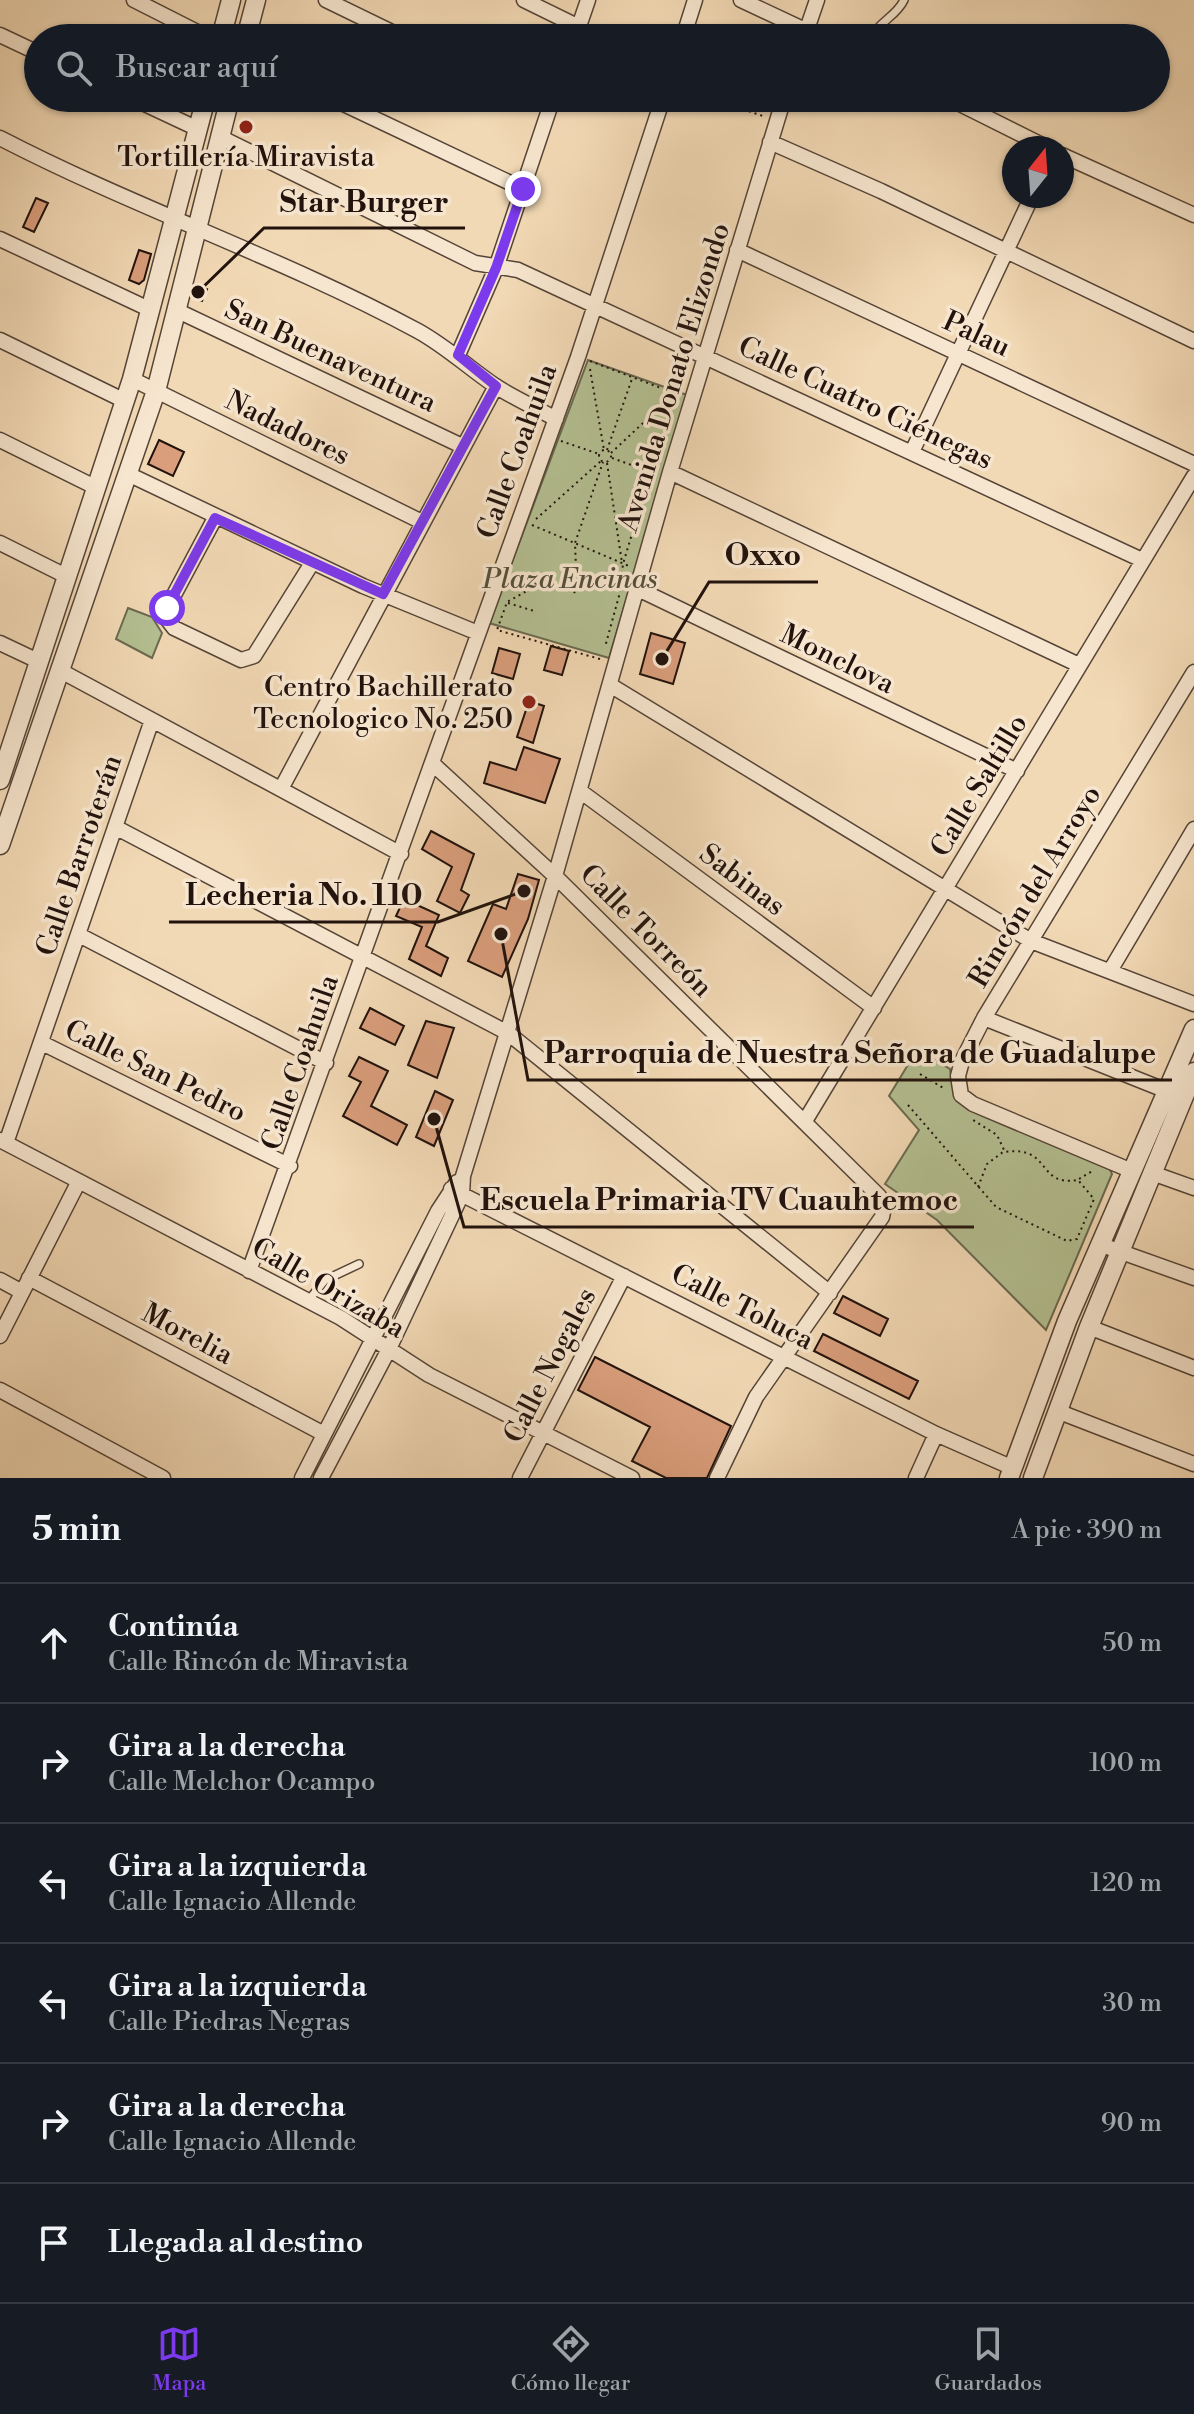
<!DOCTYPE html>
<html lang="es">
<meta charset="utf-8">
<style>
:root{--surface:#171b24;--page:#242831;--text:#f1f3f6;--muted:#9ea1a6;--line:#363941;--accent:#7c3aed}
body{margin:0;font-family:"Libre Bodoni",serif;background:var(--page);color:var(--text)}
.compass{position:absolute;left:1002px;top:136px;width:72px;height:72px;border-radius:50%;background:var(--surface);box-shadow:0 2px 6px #0004;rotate:17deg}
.stop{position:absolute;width:24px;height:24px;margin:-18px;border:6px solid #7c3aed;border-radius:50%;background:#fff}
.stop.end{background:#7c3aed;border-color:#fff;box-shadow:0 2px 8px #0008}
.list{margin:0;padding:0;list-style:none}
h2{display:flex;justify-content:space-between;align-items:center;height:104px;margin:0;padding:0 32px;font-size:34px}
h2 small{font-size:26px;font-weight:400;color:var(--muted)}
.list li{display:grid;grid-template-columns:52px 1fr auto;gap:24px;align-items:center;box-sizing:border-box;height:120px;padding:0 32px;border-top:2px solid var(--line)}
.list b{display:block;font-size:30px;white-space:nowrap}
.list p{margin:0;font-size:26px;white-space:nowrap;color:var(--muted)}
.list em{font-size:26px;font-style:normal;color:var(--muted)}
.icon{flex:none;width:44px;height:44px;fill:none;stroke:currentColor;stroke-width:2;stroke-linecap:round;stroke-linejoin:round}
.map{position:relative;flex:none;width:1194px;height:1478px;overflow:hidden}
.search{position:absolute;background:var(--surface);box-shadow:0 2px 6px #0004;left:24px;right:24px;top:24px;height:88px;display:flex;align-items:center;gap:20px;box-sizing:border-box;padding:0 28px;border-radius:44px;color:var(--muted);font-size:30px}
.sheet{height:824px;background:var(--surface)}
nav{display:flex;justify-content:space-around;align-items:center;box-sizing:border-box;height:112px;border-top:2px solid var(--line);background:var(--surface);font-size:22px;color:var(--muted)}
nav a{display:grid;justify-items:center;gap:4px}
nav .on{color:var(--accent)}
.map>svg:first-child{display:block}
.green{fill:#b4c092;stroke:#6a6950;stroke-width:2}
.building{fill:#da9e7c;stroke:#21120d;stroke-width:2}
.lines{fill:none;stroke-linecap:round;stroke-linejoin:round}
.service-casing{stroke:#554437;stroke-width:10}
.minor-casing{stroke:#554437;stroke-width:17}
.tertiary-casing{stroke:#554437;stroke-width:21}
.path{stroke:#21120d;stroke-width:2;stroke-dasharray:2 4;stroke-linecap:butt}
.service{stroke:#f7e6cf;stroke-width:7}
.minor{stroke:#f7e6cf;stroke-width:14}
.tertiary{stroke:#f7e6cf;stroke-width:18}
.route{stroke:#7c3aed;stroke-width:10}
.poi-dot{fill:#8f2418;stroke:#f7e6cf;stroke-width:3}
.labels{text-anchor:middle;stroke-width:7;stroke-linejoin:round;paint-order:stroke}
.poi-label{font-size:28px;fill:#21120d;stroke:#f7e6cf}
.street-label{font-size:28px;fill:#21120d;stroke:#f7e6cf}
.park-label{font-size:28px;font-style:italic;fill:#544f3c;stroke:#f7e6cf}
.leader{fill:none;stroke:#21120d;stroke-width:3}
.callout-dot{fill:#21120d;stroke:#f7e6cf;stroke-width:3}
.callout-label{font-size:30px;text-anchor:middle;font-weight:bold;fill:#21120d;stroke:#f7e6cf;stroke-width:7;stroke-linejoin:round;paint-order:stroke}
</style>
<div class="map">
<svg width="1194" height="1478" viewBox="0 0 1194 1478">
<rect width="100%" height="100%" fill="#f2d9b5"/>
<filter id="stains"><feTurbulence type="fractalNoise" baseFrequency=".0025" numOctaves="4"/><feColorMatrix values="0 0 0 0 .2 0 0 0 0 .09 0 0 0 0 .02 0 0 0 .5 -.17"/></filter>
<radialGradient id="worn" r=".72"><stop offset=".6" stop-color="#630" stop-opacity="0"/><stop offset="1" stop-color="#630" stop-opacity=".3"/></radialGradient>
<!-- green -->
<path class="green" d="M588,360L687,395L609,658L489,623Z
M128,608L152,617L162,633L152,658L116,639Z
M917,1050L950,1069L954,1095L964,1105L1108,1165L1112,1174L1046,1330L937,1220L885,1184L919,1130L889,1096Z"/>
<!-- building -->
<path class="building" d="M36,198L48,203L34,232L23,227Z
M139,250L151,254L144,280L139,284L129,280Z
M195,285L207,289L202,301L192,296Z
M159,440L184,452L173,476L148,464Z
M651,633L685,643L673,684L640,674Z
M551,646L569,651L562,675L544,670Z
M499,648L520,654L513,679L492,673Z
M529,701L544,706L533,743L517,737Z
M524,747L560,759L545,803L484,783L490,762L516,770Z
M431,831L474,854L461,890L469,895L460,913L437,901L452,867L422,849Z
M518,874L539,880L528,919L502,977L468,961L493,904L506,909Z
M404,899L439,915L426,946L448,958L441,976L409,959L422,927L396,916Z
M370,1008L404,1026L395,1045L360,1028Z
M426,1021L454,1028L437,1078L408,1065Z
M359,1057L388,1071L371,1106L407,1125L397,1145L343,1116L361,1082L349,1076Z
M435,1091L453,1100L434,1146L416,1137Z
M843,1296L888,1319L880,1336L834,1313Z
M823,1334L918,1381L909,1399L814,1351Z
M595,1357L731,1426L707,1478H666L632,1461L650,1427L578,1390Z"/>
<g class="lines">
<!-- service casing -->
<g class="service-casing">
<path id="service" d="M871,38C879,21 896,17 904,0
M308,1301L325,1280L359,1264"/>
</g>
<!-- minor casing -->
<g class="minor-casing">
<path id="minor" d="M134,0L209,38
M326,0L404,38
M524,0L579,27
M741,0L822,38
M0,35L38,53
M575,38L588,0
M683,38L695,0
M804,38L817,0
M132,98L198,129
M331,98L523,189
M532,98L550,107
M948,98L1048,148
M220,137L475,263L518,270L1142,560
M0,138C137,209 283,258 418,331C447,347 470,369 497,387C516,399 536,408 556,419
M770,142L881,191L1194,341
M1062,155L1194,215
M0,239L151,310
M737,250L1194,464
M178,311L462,446
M0,340L125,401
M458,355L496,268L553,98
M132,379L422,522
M0,440L97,488
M912,452L1032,196
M670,472L1079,665
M128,474L363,586L478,633
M215,518L167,608V619L174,628L241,660L254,656L312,563
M0,543L66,576
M638,589L1017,771
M0,643L38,661
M59,670L401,854
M610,685L1031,941L1194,1004
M433,764L555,876L879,1196L884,1207L882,1217L756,1397L717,1478
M281,789L496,386
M580,791L874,1008
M115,827L508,1033L830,1293
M79,935L326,1063
M1110,971L1194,829
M984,1018L1167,1091
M42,1043L290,1166
M805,1121L1194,476
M0,1140L341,1318L429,1375L632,1478
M6,1143L152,720
M1132,1171L973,1104L961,1095L958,1076L962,1061L984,1018L1194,672
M1152,1173L1194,1188
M451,1189L936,1434L1013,1468
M1099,1244L1194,1278
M249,1271L578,357L663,98
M29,1278L324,1434
M0,1280L22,1292
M1089,1327L1194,1368
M0,1336L79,1181
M0,1390L163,1478
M1057,1411L1194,1464
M302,1478L438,1211L457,1182
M321,1478L388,1351L462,1194L463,1176L555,876L670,472L784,98
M520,1478L624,1276
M916,1478L936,1434"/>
</g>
<!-- tertiary casing -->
<g class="tertiary-casing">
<path id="tertiary" d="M221,38L231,0
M246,38L256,0
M0,780L132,379L206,98
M0,845L156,391L230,98
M1009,1478L1067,1321L1194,1029
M1033,1478L1089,1327L1194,1072"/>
</g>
<!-- path -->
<path class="path" d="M709,98L763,116
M590,361L674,393L623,564L619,596L605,647
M590,369L604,450
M561,441L599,454
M599 456a6 6 0 1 1 12 0a6 6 0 1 1-12 0Z
M607,450L633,376
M611,453L674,394
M612,458L651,472
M607,463L622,563
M536,519L601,461
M532,525L629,566
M508,603L534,611
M600,659L497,630L507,602L543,582L577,593L575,543L603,462
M920,1074L945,1089
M908,1105L996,1207L1067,1241L1077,1239L1094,1199L1078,1180C1036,1187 1052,1145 1005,1152L997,1135L973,1120
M1079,1179L1094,1170
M978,1187L987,1164L1003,1152"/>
<!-- service -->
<use href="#service" class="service"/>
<!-- minor -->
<use href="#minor" class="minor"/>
<!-- tertiary -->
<use href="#tertiary" class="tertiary"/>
</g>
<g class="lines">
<!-- route -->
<path class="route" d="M167,608L215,518L383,594L496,386L458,355L496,268L523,189"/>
</g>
<!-- markers -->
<g class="poi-dot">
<circle cx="246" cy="127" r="8"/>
<circle cx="529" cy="702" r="8"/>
</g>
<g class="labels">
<!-- poi labels -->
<g class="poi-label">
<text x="246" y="166">Tortillería Miravista</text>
<text x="513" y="696" text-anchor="end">Centro Bachillerato<tspan x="513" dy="32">Tecnologico No. 250</tspan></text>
</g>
<!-- street labels -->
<g class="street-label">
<text transform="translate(977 333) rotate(25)" y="10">Palau</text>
<text transform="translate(331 355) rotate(25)" y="10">San Buenaventura</text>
<text transform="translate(673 377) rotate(-73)" y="10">Avenida Donato Elizondo</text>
<text transform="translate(866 402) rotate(25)" y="10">Calle Cuatro Ciénegas</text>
<text transform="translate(288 427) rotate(26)" y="10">Nadadores</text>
<text transform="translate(516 451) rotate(-70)" y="10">Calle Coahuila</text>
<text transform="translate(838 658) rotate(26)" y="10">Monclova</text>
<text transform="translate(978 785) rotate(-59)" y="10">Calle Saltillo</text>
<text transform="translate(78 855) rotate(-71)" y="10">Calle Barroterán</text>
<text transform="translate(743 879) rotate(37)" y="10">Sabinas</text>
<text transform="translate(1034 886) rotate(-59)" y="10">Rincón del Arroyo</text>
<text transform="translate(647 930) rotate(45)" y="10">Calle Torreón</text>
<text transform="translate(299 1062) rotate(-71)" y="10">Calle Coahuila</text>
<text transform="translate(156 1070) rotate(26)" y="10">Calle San Pedro</text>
<text transform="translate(329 1287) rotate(30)" y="10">Calle Orizaba</text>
<text transform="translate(743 1306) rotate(27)" y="10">Calle Toluca</text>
<text transform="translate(188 1333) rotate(28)" y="10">Morelia</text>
<text transform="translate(549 1365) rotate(-63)" y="10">Calle Nogales</text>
</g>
<!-- park labels -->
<g class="park-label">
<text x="570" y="588">Plaza Encinas</text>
</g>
</g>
<!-- callouts -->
<path class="leader" d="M198 292L264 228H465M662 659L709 582H818M524 891L438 922H169M501 934L528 1080H1172M434 1119L464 1227H974"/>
<g class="callout-dot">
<circle cx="198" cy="292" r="8"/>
<circle cx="662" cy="659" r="8"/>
<circle cx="524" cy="891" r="8"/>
<circle cx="501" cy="934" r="8"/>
<circle cx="434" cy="1119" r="8"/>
</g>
<g class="callout-label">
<text x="364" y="212">Star Burger</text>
<text x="763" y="565">Oxxo</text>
<text x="304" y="905">Lecheria No. 110</text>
<text x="850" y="1063">Parroquia de Nuestra Señora de Guadalupe</text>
<text x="719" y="1210">Escuela Primaria TV Cuauhtemoc</text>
</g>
<rect width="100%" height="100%" filter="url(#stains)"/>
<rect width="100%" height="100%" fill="url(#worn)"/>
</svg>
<svg class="compass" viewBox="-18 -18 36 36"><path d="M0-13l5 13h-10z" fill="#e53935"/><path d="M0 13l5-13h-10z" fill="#9ea1a6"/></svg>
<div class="stop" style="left:167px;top:608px"></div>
<div class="stop end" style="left:523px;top:189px"></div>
<div class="search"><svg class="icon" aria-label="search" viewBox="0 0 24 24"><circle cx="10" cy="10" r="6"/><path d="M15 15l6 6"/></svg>Buscar aquí</div>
</div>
<section class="sheet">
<h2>5 min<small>A pie · 390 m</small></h2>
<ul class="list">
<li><svg class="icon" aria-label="ahead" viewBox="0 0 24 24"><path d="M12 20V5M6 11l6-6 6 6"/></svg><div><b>Continúa</b><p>Calle Rincón de Miravista</p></div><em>50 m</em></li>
<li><svg class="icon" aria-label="right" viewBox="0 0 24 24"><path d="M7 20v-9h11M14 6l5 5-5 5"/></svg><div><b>Gira a la derecha</b><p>Calle Melchor Ocampo</p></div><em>100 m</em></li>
<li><svg class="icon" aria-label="left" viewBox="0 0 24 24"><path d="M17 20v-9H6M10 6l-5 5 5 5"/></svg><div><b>Gira a la izquierda</b><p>Calle Ignacio Allende</p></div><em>120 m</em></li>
<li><svg class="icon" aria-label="left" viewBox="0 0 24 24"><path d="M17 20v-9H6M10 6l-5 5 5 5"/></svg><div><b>Gira a la izquierda</b><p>Calle Piedras Negras</p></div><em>30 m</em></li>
<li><svg class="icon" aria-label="right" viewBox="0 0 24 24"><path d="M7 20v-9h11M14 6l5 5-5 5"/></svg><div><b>Gira a la derecha</b><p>Calle Ignacio Allende</p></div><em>90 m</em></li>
<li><svg class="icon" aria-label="arrive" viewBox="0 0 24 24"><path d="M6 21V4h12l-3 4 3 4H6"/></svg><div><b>Llegada al destino</b></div></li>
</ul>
</section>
<nav>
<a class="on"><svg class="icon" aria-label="map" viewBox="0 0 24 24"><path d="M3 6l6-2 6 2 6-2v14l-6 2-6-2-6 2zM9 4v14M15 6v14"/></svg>Mapa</a>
<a><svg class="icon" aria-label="directions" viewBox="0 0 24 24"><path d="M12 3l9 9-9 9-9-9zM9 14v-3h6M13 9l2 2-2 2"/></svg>Cómo llegar</a>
<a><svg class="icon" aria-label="saved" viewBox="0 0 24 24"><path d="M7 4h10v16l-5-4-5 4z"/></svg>Guardados</a>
</nav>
